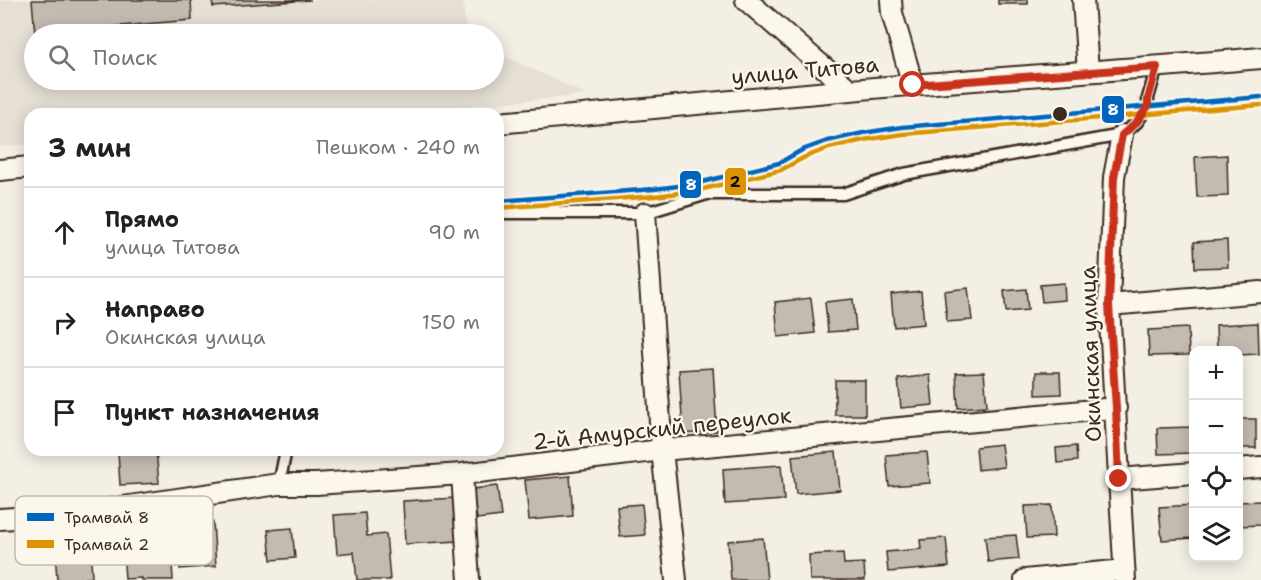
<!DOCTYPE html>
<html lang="ru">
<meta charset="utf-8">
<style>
:root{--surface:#fff;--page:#f6f6f6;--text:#202124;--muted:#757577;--line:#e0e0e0}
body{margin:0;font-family:"Shantell Sans",sans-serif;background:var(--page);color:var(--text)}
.controls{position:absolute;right:18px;bottom:18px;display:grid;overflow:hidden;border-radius:12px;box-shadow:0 3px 15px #0003}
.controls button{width:54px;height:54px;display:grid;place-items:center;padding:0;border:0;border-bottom:2px solid var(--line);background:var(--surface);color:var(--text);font:30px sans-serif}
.stop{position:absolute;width:18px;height:18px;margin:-14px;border:4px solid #c8321e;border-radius:50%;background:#fff}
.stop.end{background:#c8321e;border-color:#fff;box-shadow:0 2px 6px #0008}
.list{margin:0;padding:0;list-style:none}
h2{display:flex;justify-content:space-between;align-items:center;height:78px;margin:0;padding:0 24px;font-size:26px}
h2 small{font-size:20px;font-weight:400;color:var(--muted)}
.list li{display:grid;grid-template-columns:39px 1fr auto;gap:18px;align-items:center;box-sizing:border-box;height:90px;padding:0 24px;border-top:2px solid var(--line)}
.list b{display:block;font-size:22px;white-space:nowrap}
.list p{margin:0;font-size:20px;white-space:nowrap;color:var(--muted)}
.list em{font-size:20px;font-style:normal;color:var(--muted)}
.icon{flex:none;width:33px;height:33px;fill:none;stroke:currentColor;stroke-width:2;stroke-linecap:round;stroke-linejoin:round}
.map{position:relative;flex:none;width:1261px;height:580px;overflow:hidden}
.search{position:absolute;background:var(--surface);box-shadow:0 3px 15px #0003;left:24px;top:24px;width:480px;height:66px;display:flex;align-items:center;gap:15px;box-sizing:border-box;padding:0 21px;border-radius:33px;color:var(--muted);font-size:22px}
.panel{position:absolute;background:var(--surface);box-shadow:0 3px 15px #0003;left:24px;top:108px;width:480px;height:348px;border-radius:18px}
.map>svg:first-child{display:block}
.built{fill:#e5dfd4}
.building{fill:#c3bbb0;stroke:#3b2a1e;stroke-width:1.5}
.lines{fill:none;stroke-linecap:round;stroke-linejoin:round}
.service-casing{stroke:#3b2a1e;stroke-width:15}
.minor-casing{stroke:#3b2a1e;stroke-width:24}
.service{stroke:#fbf7ec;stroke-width:10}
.minor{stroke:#fbf7ec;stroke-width:20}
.tram-1-casing{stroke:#fbf7ec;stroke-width:9}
.tram-2-casing{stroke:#fbf7ec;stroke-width:9}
.tram-1{stroke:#0065bd;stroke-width:4.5}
.tram-2{stroke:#db9304;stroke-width:4.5}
.route{stroke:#c8321e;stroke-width:8}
.stop-dot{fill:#3b2a1e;stroke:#fbf7ec;stroke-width:2}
.labels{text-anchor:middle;stroke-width:4.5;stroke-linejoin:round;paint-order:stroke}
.street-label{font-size:22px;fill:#3b2a1e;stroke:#fbf7ec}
.key{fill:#fbf7ec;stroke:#c1baae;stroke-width:1.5}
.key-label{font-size:16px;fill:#3b2a1e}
.line-badge{stroke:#fbf7ec;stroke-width:2}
.badge-label{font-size:16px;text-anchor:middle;font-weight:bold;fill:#fff}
.pale-badge-label{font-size:16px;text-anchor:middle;font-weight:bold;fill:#111}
</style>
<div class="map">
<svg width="1261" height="580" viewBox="0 0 1261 580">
<rect width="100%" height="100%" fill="#f3efe4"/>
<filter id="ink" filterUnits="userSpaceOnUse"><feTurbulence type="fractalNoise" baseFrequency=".0167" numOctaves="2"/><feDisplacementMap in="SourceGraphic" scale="12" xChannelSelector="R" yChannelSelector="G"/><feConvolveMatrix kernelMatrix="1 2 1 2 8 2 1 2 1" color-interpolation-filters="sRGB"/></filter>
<g filter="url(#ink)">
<!-- built -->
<path class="built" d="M0,0H463L466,34H34V80H494V51L587,95L376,114H30V144L0,147Z"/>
<!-- building -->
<path class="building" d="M32,0H191L192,20L96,28L97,34H35Z
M212,0H311L213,7Z
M998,0H1028V4H998Z
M1227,155L1228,196L1197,197L1195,157Z
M1227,240L1228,267L1195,268L1194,242Z
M1064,283L1065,300L1042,302L1040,285Z
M968,288L972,320L947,322L944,291Z
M1026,289L1028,310L1006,312L1004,291Z
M921,291L924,324L894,327L891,294Z
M811,298L815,333L778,337L775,302Z
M853,299L856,330L828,332L825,302Z
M1258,323L1259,354L1238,355V350H1217L1216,325Z
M1188,328L1189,355L1149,356L1148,330Z
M713,368L717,431L683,434L679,370Z
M984,372L987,406L958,408L956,373Z
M1036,372H1060L1061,394L1036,395Z
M930,375L933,405L901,408L898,379Z
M835,380H865V415H835Z
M1238,419H1256V448H1238Z
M1194,427V453L1158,454L1157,428Z
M1001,444L1004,467L978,470L976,447Z
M1076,446L1077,461L1057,463L1056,448Z
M156,450L159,483L120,485L118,452Z
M836,452L840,490L796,494L792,456Z
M927,452L930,483L889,486L886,455Z
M781,465L784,500L725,504L723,469Z
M570,476L573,516L529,520L525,480Z
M497,486L501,516L477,519L473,489Z
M456,498L459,541L405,544L403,501Z
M1261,501V525L1238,526V502Z
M642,504L645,535L620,537L617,506Z
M1052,505L1054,537L1027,538L1025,506Z
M1194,505V538L1162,540L1159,507Z
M365,513L367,536L386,534L390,580H357L354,552L337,554L334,515Z
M213,522L216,566L180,569L177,524Z
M292,528L295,558L271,560L268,530Z
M1016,535L1019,559L988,562L985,537Z
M763,538L767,580H731L728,541Z
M946,538L949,567L888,572L886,552L921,549L920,540Z
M171,548L173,580H141V578L125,579L123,551Z
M82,550L83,559H91L92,578H85V580H57L55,551Z
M843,553L844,564L864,563L865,580H810L809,555Z"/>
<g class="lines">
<!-- service casing -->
<g class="service-casing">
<path id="service" d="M498,213H645L707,194H843L904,174L1122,135L1137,122L1148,106V98L1157,67
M279,484L286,450"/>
</g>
<!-- minor casing -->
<g class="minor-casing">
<path id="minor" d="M746,0L850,90
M891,0L892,13L913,85
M1083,0L1088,71
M498,123C615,112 733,100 850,90C987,78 1124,70 1261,58
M1122,135L1114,177L1109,305L1125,580
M0,170L30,167
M645,213L662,450L676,580
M1109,305L1261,292
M1238,469L1261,467
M462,474L469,580
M1119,479L1194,473
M0,519L75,514L279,484H316L462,474L662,450L1116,408
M1025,580L1124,570"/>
</g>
<!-- service -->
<use href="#service" class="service"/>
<!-- minor -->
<use href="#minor" class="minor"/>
<!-- tram-1 casing -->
<g class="tram-1-casing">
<path id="tram-1" d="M498,201L654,189L694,184L779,163L802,150L827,141L863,133L902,127L1261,97"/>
</g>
<!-- tram-2 casing -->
<g class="tram-2-casing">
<path id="tram-2" d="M499,208L655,196L695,191L781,170L805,157L829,148L864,140L903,134L1261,105"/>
</g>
<!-- tram-1 -->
<use href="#tram-1" class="tram-1"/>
<!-- tram-2 -->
<use href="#tram-2" class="tram-2"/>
</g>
</g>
<g class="lines" filter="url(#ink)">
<!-- route -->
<path class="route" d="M913,85L1157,67L1148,99V106L1137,122L1122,135L1114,177L1109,305L1116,408L1119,479"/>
</g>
<!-- markers -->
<circle class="stop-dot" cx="1060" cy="114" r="8"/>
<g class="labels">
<!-- street labels -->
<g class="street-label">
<text transform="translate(805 70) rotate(-5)" y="8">улица Титова</text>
<text transform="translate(1090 354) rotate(-92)" y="8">Окинская улица</text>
<text transform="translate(662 428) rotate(-6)" y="8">2-й Амурский переулок</text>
</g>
</g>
<!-- legend -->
<rect x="15" y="496" width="198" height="69" rx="9" class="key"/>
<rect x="27" y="513" width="27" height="8" fill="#0065bd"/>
<rect x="27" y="540" width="27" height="8" fill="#db9304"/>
<g class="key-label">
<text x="64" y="523">Трамвай 8</text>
<text x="64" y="550">Трамвай 2</text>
</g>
<g class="line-badge">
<rect x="1101" y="95" width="24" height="29" rx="6" fill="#0065bd"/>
<rect x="724" y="167" width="23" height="29" rx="6" fill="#db9304"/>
<rect x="679" y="170" width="23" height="29" rx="6" fill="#0065bd"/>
</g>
<g class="badge-label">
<text x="1113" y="115">8</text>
<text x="691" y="190">8</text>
</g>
<g class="pale-badge-label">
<text x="735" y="187">2</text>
</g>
</svg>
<div class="controls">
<button>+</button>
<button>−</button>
<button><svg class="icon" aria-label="locate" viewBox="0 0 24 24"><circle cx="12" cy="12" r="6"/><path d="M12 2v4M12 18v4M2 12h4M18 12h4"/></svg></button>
<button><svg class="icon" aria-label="layers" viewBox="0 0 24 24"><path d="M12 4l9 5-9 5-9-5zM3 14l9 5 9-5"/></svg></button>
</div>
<div class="stop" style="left:913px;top:85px"></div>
<div class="stop end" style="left:1119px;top:479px"></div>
<div class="search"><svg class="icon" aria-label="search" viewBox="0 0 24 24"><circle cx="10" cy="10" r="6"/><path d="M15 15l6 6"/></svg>Поиск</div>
<section class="panel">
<h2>3 мин<small>Пешком · 240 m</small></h2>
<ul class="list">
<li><svg class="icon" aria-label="ahead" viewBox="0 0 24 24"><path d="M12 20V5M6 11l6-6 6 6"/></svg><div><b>Прямо</b><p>улица Титова</p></div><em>90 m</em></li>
<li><svg class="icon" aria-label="right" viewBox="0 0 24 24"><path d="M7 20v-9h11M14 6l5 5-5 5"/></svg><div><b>Направо</b><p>Окинская улица</p></div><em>150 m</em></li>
<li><svg class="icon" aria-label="arrive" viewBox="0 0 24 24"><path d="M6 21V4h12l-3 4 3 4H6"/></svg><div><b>Пункт назначения</b></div></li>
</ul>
</section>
</div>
